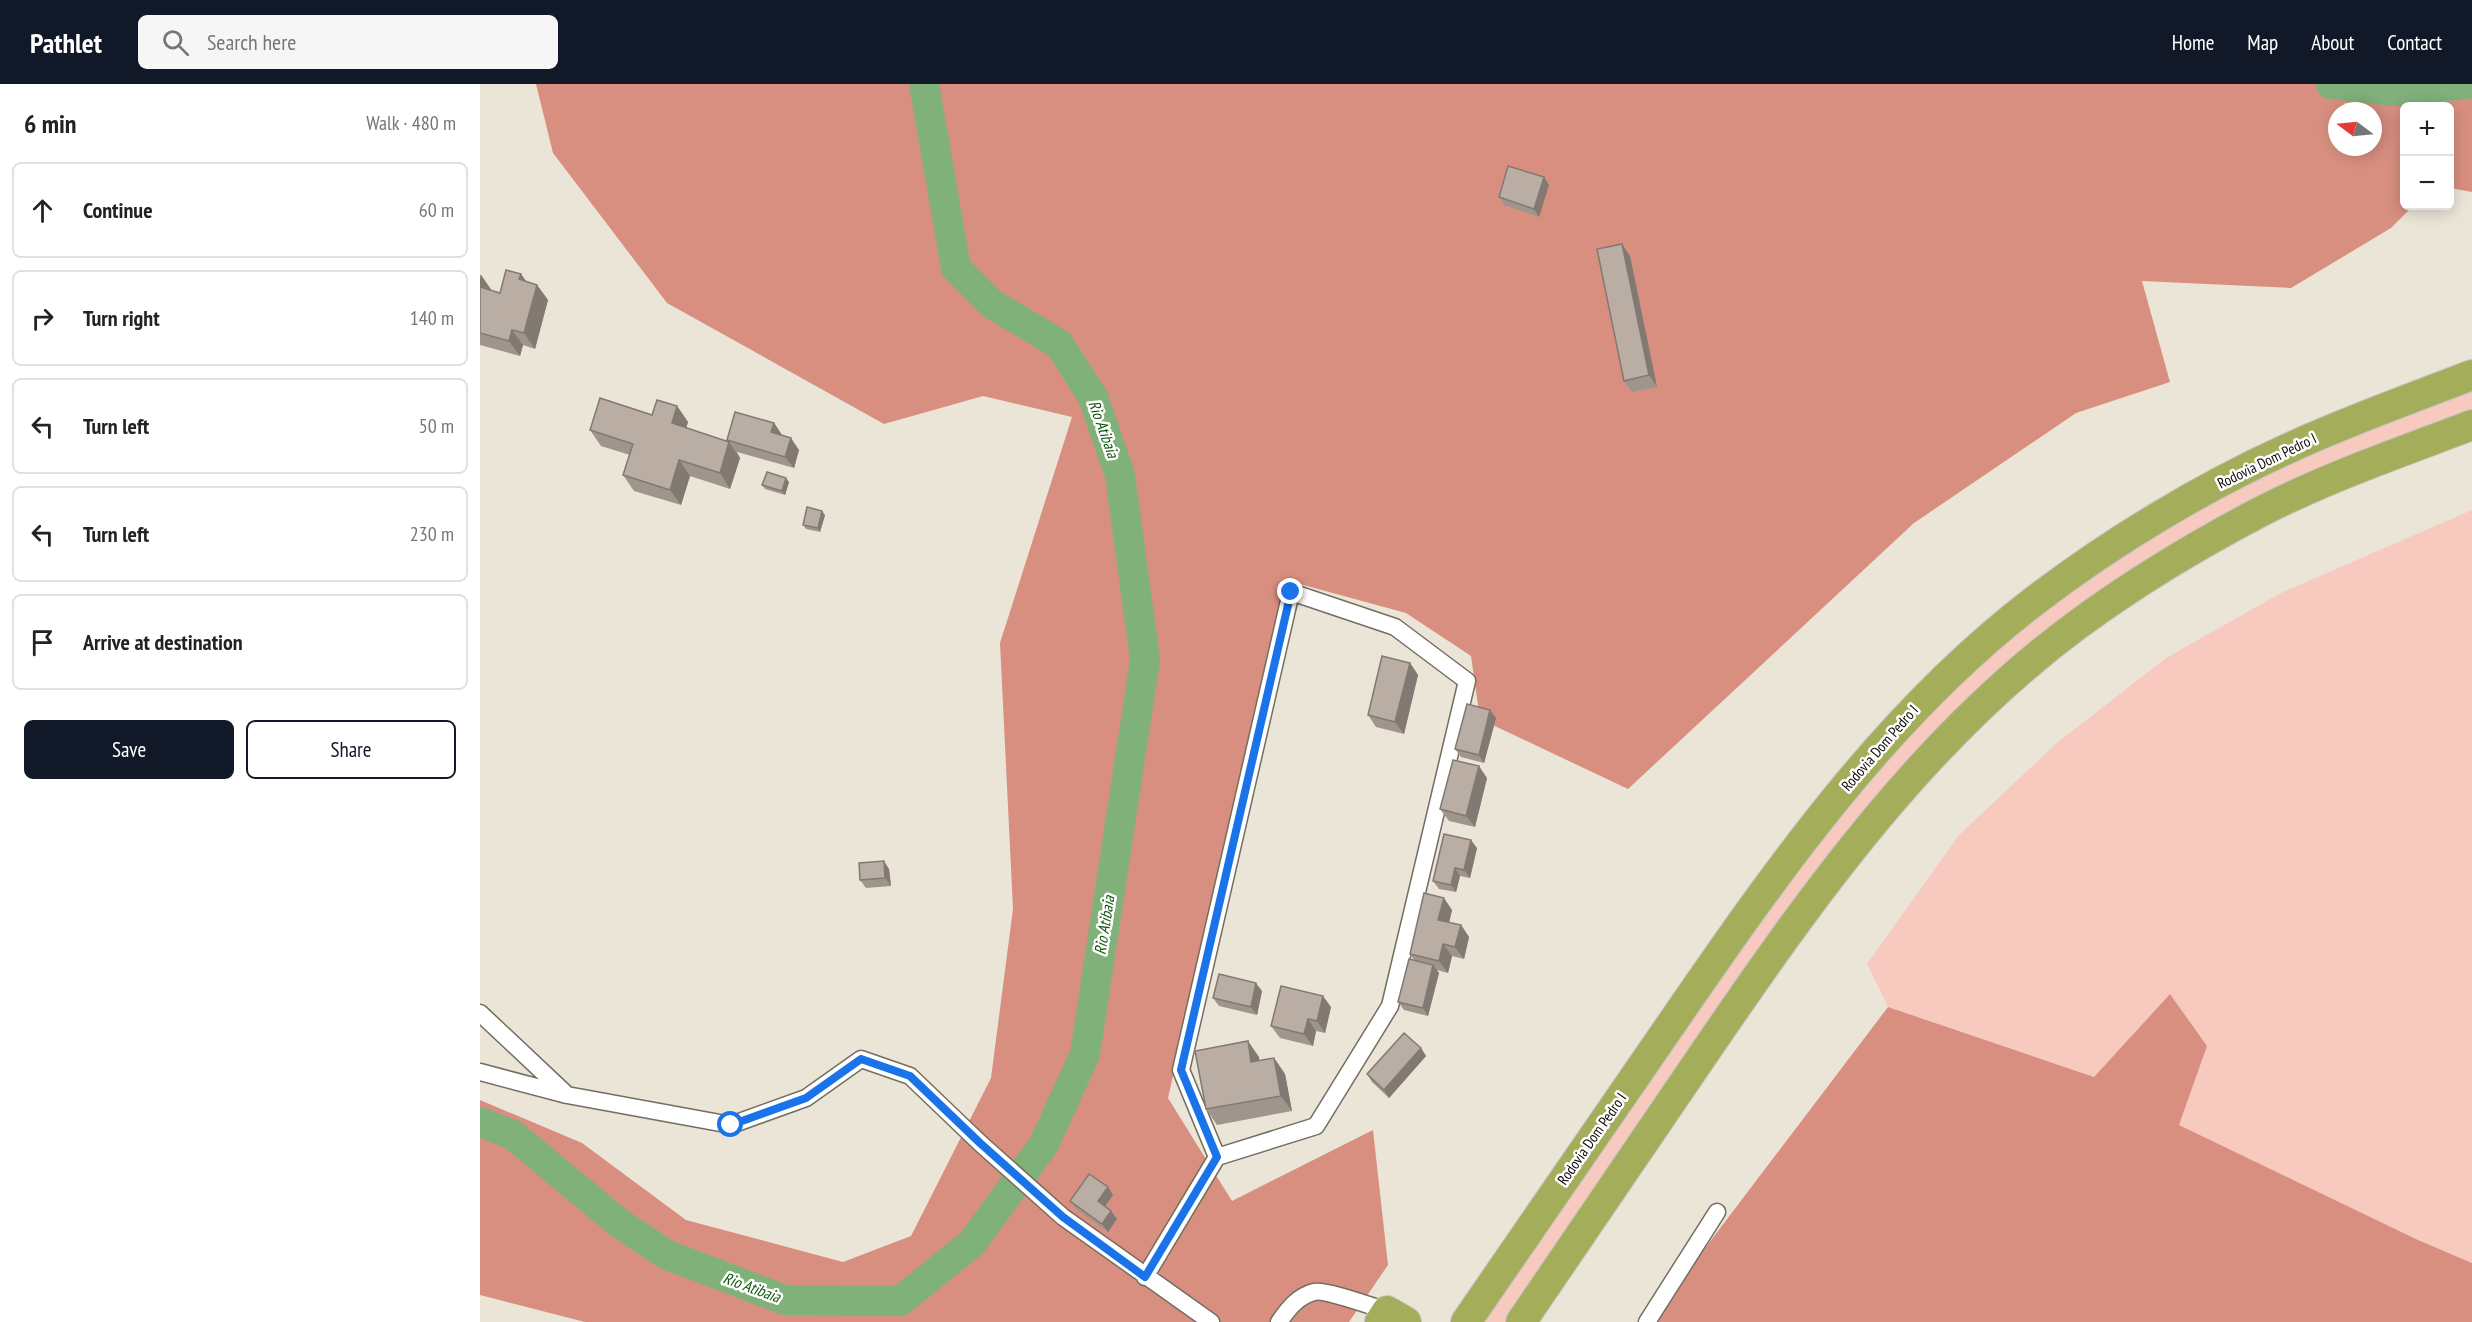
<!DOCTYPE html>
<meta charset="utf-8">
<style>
:root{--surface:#fff;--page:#f6f6f6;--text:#222;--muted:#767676;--line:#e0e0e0;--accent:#111827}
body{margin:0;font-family:"PT Sans Narrow",sans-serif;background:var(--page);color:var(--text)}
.controls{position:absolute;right:18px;top:18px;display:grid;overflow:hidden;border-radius:9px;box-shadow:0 3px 15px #0003}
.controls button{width:54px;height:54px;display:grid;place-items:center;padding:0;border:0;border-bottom:2px solid var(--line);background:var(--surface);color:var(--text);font:30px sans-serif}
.compass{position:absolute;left:1848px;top:18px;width:54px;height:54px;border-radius:50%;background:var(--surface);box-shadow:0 3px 15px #0003;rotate:286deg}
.stop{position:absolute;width:18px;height:18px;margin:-14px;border:4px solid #1a73e8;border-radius:50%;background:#fff}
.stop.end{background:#1a73e8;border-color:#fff;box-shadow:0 2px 6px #0008}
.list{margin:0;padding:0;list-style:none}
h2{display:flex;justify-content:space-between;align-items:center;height:78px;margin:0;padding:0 24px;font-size:26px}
h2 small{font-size:20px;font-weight:400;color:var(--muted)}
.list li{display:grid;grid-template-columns:39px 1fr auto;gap:18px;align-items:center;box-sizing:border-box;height:96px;margin:0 12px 12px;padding:0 12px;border:2px solid var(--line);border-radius:9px}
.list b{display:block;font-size:22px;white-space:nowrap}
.list em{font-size:20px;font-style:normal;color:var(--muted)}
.actions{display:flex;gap:12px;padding:18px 24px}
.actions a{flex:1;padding:14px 0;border:2px solid var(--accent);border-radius:9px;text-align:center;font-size:21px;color:var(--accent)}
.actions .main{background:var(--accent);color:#fff}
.icon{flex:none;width:33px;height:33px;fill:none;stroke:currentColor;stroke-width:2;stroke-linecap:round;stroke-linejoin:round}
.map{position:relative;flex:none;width:1992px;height:1238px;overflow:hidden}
header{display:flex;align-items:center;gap:36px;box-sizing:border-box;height:84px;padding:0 30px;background:var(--accent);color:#fff}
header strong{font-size:28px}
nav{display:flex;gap:33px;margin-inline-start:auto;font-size:21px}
.search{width:420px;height:54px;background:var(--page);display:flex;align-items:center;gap:15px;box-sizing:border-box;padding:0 21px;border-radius:9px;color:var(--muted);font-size:22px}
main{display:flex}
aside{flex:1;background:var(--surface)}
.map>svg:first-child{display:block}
.green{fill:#f7c9bf}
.forest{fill:#d88f80;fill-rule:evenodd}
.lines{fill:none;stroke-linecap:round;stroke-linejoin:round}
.river{stroke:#80b17b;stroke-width:30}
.minor-casing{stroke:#736e62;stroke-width:19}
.motorway-casing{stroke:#c5c5c4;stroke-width:32}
.minor{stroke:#fff;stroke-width:16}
.motorway{stroke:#a4ae5a;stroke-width:30}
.wall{fill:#9f958d}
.shaded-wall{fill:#827973}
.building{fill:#b9ada4;stroke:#827973;stroke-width:1.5}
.route{stroke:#1a73e8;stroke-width:8}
.labels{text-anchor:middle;stroke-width:5;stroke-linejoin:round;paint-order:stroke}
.street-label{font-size:15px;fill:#0e0c08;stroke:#fff}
.water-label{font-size:16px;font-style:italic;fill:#11560e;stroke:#fff}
</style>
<header>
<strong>Pathlet</strong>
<div class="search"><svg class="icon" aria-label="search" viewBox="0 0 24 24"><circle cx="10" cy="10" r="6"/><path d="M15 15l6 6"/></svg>Search here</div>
<nav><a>Home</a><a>Map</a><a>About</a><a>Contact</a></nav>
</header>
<main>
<aside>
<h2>6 min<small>Walk · 480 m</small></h2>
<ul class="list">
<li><svg class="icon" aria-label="ahead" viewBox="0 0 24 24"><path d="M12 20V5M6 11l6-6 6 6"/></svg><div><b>Continue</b></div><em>60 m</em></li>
<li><svg class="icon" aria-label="right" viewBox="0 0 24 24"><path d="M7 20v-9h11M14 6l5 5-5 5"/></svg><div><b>Turn right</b></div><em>140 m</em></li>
<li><svg class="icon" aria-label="left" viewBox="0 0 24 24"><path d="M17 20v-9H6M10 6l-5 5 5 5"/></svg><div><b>Turn left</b></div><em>50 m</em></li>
<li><svg class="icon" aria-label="left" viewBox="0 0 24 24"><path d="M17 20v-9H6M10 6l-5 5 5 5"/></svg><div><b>Turn left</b></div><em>230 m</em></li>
<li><svg class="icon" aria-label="arrive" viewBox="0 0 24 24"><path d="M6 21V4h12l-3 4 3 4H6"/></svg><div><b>Arrive at destination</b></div></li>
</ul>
<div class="actions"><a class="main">Save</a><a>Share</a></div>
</aside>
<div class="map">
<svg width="1992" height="1238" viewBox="0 0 1992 1238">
<rect width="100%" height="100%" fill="#ebe5d8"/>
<!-- green -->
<path class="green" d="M1992,301V330L1875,374L1493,616L1027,1238H1003L1315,779L1474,597L1630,475L1786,387Z
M1992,426V1179L1938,1156L1699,1041L1727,962L1690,910L1614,993L1408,923L1387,880L1479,751L1578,658L1686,574L1801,509Z"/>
<!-- forest -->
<path class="forest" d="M56,0H1992V108L1970,104V22H1924V122H1933L1911,144L1811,204L1662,197L1690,298L1596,329L1434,439L1148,705L1000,635L991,572L926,529L805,496L688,1014L752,1117L893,1046L908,1181L869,1238H105L0,1211V1016L102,1059L206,1136L363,1178L431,1152L511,994L533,825L520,559L592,333L503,312L404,340L187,219L73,69ZM1857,27H1893V63H1857Z
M1690,910L1727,962L1699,1041L1938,1156L1992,1179V1238H1169L1408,923L1614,993Z"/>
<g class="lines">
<!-- river -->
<path class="river" d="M1851,0L1915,7L1987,0
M0,1038L33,1051L139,1139L187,1171L305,1216L420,1217L492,1159L564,1060L605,970L665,576L640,391L613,313L579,260L512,220L476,184L444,0"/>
<!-- minor casing -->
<g class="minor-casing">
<path id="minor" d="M0,929L84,1008
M0,988L87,1011L251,1041L326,1014L381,975L430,992L500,1059L583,1133L731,1238
M665,1193L737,1073L836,1042L910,922L987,597L915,543L811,508L701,986L737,1073
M799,1238C808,1225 818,1212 834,1208C844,1205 894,1223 907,1227
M1167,1238L1237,1128"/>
</g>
<!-- motorway casing -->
<g class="motorway-casing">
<path id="motorway" d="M900,1238L907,1227L926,1238
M986,1238C1055,1138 1123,1039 1192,939C1298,785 1407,629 1557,515C1632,458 1721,404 1807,365C1867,337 1930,315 1992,291
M1041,1238C1104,1147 1166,1056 1227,965C1333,810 1444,654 1597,541C1654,499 1717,461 1780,428C1848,393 1921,368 1992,341"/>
</g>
<!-- minor -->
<use href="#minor" class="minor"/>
<!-- motorway -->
<use href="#motorway" class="motorway"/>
</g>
<!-- wall -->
<path class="wall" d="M1069,101L1059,133L1024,121L1019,113Z
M1150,172L1177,303L1152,308L1144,297Z
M41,190L46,197L57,201L68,216L55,265L43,261L40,272L0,261V191H1L12,207L20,209Z
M197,322L208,338L206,344L248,357L247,356L294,339L302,351L319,366L314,384L257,368L260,374L250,405L210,392L201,421L154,407L143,391L150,371L121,362L110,346L172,331Z
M309,398L305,411L285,405L282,401Z
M345,431L340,448L326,445L323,441Z
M930,579L938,591L924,650L896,643L888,631Z
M1010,626L1016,634L1004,679L981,673L975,665Z
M1007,694L995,743L969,737L960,725Z
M997,764L990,794L980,792L976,808L959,805L953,797Z
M409,785L411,802L386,804L380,796Z
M972,826L969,838L981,841L989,853L984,875L972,872L968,889L957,886L959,889L948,932L924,926L918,918L934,876L930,870Z
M782,907L777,931L739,922L733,914Z
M851,923L845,949L836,947L833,962L800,954L791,942Z
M941,964L946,972L909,1014L892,998L887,990Z
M779,973V977L794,974L805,990L812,1027L737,1041L726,1025Z
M633,1111L625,1123L631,1127L637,1135L628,1148L596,1125L590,1117Z"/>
<!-- shaded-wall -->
<path class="shaded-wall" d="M1064,93L1069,101L1059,133L1054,125Z
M1142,160L1150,172L1177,303L1169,291Z
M41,190L52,206L39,195Z
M1,191L12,207L0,206V196Z
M57,201L68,216L55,265L44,249Z
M32,246L43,261L40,272L29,257Z
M197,322L208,338L203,355L192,339Z
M294,339L302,351L300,360L291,348Z
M311,354L319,366L314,384L305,373Z
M249,358L260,374L250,405L240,389Z
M199,376L210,392L201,421L190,406Z
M306,394L309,398L305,411L302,407Z
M342,427L345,431L340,448L338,444Z
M930,579L938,591L924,650L915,638Z
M1010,626L1016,634L1004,679L999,671Z
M999,682L1007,694L995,743L986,732Z
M991,756L997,764L990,794L984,786Z
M404,777L409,785L411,802L405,794Z
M975,784L980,792L976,808L971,801Z
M964,814L972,826L967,848L958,836Z
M981,841L989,853L984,875L975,863Z
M963,860L972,872L968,889L959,877Z
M953,881L959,889L948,932L943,924Z
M776,899L782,907L777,931L771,923Z
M843,912L851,923L845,949L837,937Z
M828,935L836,947L833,962L824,950Z
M768,957L779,973L782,994L771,978Z
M941,964L946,972L909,1014L904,1006Z
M794,974L805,990L812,1027L801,1012Z
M628,1103L633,1111L623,1125L618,1117Z
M631,1127L637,1135L628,1148L622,1140Z"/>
<!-- building -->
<path class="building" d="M1028,82L1064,93L1054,125L1019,113Z
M1142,160L1169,291L1144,297L1117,165Z
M26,186L41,190L39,195L57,201L44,249L32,246L29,257L0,249V203L20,209Z
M120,314L172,331L177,316L197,322L192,339L249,358L240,389L199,376L190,406L143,391L153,360L110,346Z
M255,328L294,339L291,348L311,354L305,373L247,356Z
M287,388L306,394L302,407L282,401Z
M327,423L342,427L338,444L323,441Z
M902,572L930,579L915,638L888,631Z
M987,620L1010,626L999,671L975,665Z
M973,676L999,682L986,732L960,725Z
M964,750L991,756L984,786L975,784L971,801L953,797Z
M404,777L405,794L380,796L379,779Z
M944,809L964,814L958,836L981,841L975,863L963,860L959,877L930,870Z
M929,875L953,881L943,924L918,918Z
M739,890L776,899L771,923L733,914Z
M801,902L843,912L837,937L828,935L824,950L791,942Z
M924,949L941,964L904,1006L887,990Z
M768,957L771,978L794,974L801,1012L726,1025L715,967Z
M609,1090L628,1103L618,1117L631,1127L622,1140L590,1117Z"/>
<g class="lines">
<!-- route -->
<path class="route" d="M251,1041L326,1014L381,975L430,992L500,1059L583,1133L665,1193L737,1073L701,986L811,508"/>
</g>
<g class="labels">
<!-- street labels -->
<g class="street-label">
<text transform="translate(1787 377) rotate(-26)" y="5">Rodovia Dom Pedro I</text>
<text transform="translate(1400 664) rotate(-49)" y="5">Rodovia Dom Pedro I</text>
<text transform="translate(1112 1055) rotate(-55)" y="5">Rodovia Dom Pedro I</text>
</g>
<!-- water labels -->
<g class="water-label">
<text transform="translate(624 345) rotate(70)" y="6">Rio Atibaia</text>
<text transform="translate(624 841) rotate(-81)" y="6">Rio Atibaia</text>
<text transform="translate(272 1203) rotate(20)" y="6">Rio Atibaia</text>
</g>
</g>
</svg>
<div class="controls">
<button>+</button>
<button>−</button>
</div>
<svg class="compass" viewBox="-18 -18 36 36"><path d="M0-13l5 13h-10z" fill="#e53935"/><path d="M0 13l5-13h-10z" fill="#767676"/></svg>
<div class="stop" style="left:251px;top:1041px"></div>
<div class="stop end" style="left:811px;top:508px"></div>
</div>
</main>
